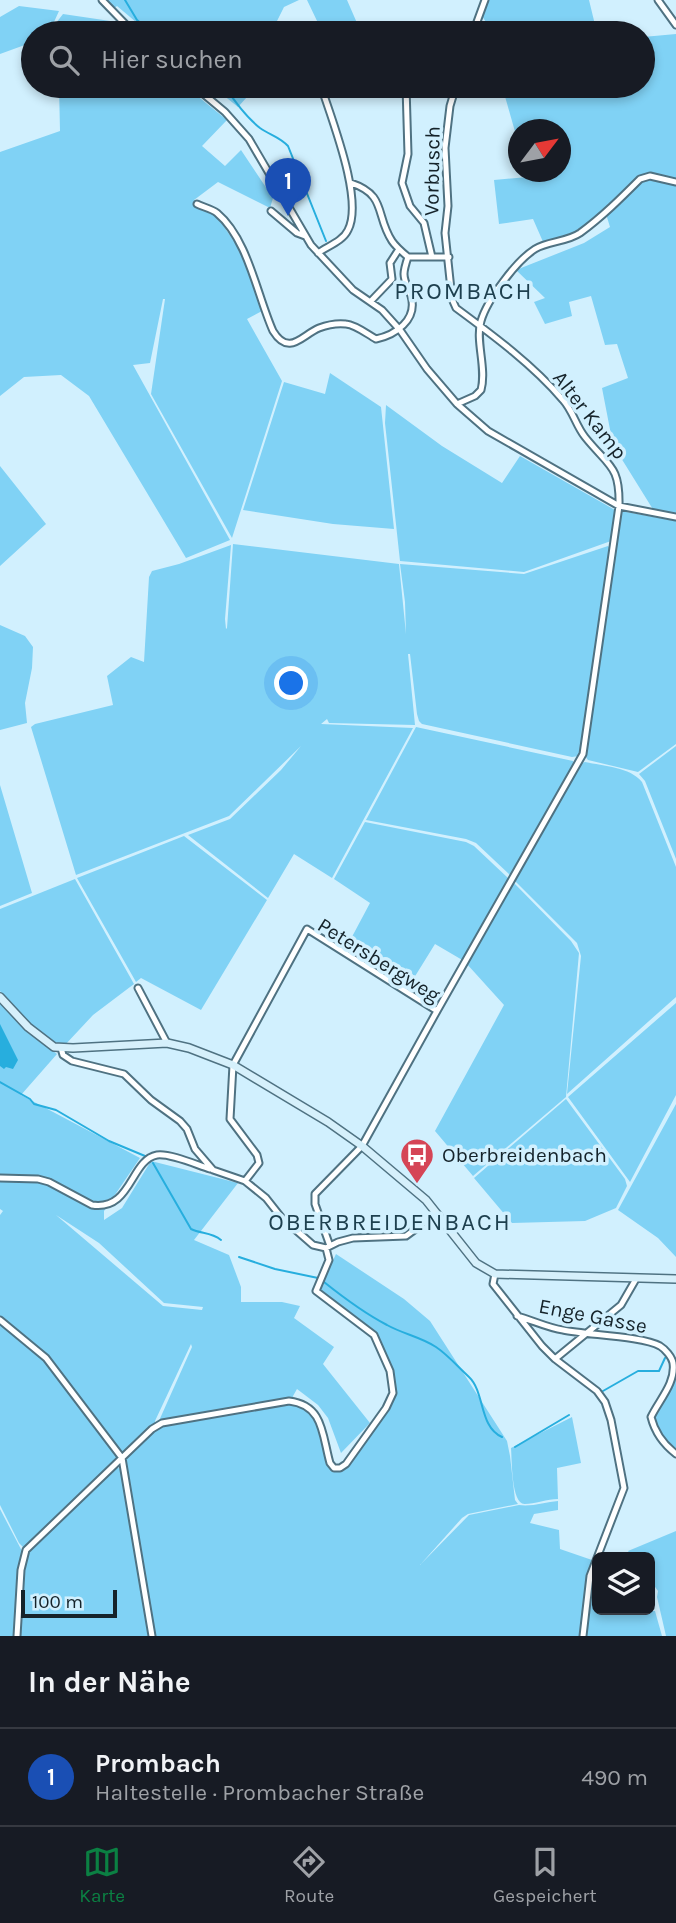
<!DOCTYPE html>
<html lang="de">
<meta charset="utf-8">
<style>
:root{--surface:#171b24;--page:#20242c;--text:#f1f3f6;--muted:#9ea1a6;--line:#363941;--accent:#0b8043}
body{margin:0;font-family:Karla,sans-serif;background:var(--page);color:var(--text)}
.controls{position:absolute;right:21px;bottom:21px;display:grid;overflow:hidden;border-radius:10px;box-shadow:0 4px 10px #0003}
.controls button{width:63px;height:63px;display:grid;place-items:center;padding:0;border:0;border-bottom:2px solid var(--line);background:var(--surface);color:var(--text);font:35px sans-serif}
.compass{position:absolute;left:508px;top:119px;width:63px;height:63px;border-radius:50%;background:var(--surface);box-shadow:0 4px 10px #0003;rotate:58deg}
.scale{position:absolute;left:21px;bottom:18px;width:96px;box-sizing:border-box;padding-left:7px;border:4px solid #15232a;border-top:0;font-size:19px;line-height:24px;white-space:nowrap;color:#15232a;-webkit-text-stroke:5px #d1f0fe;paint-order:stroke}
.you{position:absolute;left:292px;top:684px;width:24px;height:24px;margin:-18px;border:5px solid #fff;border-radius:50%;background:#1a73e8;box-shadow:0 0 0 10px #1a73e833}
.badge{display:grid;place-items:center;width:46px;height:46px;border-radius:50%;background:var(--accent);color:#fff;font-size:23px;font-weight:700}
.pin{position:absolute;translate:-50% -58px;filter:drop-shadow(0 2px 4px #0008)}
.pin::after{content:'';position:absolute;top:37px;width:24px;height:21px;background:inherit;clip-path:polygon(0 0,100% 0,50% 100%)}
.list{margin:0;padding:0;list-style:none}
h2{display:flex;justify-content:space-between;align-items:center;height:91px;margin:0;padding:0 28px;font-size:30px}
h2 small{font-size:23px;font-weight:400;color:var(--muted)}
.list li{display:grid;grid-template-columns:46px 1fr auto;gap:21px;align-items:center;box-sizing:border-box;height:98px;padding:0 28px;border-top:2px solid var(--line)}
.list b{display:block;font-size:26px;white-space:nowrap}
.list p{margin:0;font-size:23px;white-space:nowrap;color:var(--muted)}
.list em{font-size:23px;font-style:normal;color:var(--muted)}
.icon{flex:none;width:38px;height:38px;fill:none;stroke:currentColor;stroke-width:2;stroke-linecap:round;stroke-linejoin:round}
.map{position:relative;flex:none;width:676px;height:1636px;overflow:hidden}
.search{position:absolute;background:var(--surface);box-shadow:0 4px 10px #0003;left:21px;right:21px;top:21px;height:77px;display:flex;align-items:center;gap:18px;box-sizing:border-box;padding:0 24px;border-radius:38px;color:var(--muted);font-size:26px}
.sheet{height:189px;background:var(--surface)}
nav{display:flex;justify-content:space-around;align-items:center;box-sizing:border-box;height:98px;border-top:2px solid var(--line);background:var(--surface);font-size:19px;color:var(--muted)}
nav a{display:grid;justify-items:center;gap:4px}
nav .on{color:var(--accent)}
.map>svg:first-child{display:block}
.green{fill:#80d2f5;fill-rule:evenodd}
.water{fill:#27aede}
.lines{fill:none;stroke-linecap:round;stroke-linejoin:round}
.stream{stroke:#27aede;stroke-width:2}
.street-casing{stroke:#4f7282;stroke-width:9}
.secondary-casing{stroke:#4f7282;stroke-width:10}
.street{stroke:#fff;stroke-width:5}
.secondary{stroke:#d6f0fb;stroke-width:7}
.labels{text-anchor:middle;stroke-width:7;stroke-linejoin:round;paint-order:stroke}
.street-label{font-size:21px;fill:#15232a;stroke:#d1f0fe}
.poi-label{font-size:21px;fill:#15232a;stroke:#d1f0fe;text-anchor:start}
.quarter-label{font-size:24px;letter-spacing:2px;fill:#1e404f;stroke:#d1f0fe}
</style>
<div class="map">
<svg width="676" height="1636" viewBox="0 0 676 1636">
<rect width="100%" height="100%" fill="#d1f0fe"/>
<!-- green -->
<path class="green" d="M107,0H299L284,7L277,21L291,33H149L117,6L113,9Z
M307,0H347L357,23H318Z
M488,0H589L597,33H493L482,16Z
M19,6L59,11L54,22V33H33V42L0,54V17Z
M63,14L117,22L129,33H57L56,23Z
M676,34V181L649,175L576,234L544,244L533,219L499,224L494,180L528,177L527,172H560V130H518V142L502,86H643V37Z
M59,86H185L227,120L202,146L225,166L241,150L273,198L270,208L218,182L194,200L216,215L240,250L262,311L247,319L282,381L232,538L151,394L165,299H163L150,363L133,365L230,540L186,558L89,396L61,375L24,377L0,396V152L60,131Z
M212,86H257L238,107Z
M650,178L676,184V514L654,511L613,445L602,388L628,378L617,344L605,345L591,296L569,302L572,316L545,324L534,302L545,298L516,270L584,243L610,227L606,214L640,181Z
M330,373L381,407L394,529L333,524L243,510L284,382L325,394Z
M386,405L442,446L502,483L520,456L615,510L611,541L524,572L400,561L385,423Z
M0,466L46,524L0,566Z
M621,511L676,521V744L638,772L588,760L585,756Z
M233,544L399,564L406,634L405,602L400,564L524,574L608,546L611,549L579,756L572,757L422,724L419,721L417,714L410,654H408L415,725L329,723L327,719L321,724L413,728L332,878L294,854L268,898L188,835L230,819L281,770L301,746L229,816L76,875L31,727L35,724L113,705L107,676L131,657L144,662L149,577L152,571L179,564L231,545L225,619L226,629L227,628Z
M0,625L25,636L33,647L32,668L25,703L27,723L0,730Z
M416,727L573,761L574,765L511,876L476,843L466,839L366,820Z
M676,746V859L645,781L639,774Z
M585,762C604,766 630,767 642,782L676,867V997L567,1094L581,956L577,943L514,880L515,877L580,764Z
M0,785L32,893L0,906Z
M365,822L466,842L474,846L508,878V882L464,961L435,944L409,986L346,948L370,903L334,879Z
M184,836L267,900L201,1010L141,978L136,982L77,878Z
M75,879L134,984L93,1015L65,1045C38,1040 15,1013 0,991V909Z
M513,882L571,941L579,953L566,1097L473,1176L435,1131L504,1005L466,963Z
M0,1000L28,1033L57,1054L21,1095L140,1158L104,1211V1220L122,1208L151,1161L238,1183L194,1240L229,1255L241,1287V1302H282L300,1306L294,1318L334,1347L323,1364L370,1423L341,1453L328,1418L318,1405L297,1389L293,1396L294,1399L158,1423L192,1347L191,1344L155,1421V1425L121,1454L36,1347L0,1317V1215L3,1211L0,1209ZM56,1215L99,1243L164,1303L203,1307L202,1310L163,1306Z
M676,1003V1095L630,1182L568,1097Z
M566,1099L625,1179L627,1186L616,1208L585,1221L512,1223L474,1178Z
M676,1104V1257L658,1238L618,1210Z
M336,1254L404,1299L430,1321L507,1441L510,1456L515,1500L518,1504L468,1514L462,1518L420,1565L469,1515L519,1505C531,1507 546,1502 558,1501V1510L534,1514L530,1523L559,1530L560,1549L592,1560L582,1636H153L125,1460L127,1456L151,1432L164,1424L289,1402L299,1403L314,1414L334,1468L347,1464L394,1392L378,1334L319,1290Z
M0,1322L46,1360L117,1455L116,1461L25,1549L19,1543L0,1505Z
M676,1379V1451L660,1436L654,1415Z
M572,1417L581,1463L557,1468L558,1499C548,1499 534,1504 525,1504C511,1505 512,1459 511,1448Z
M115,1467L121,1469L150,1636H21L20,1603L26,1555Z
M0,1509L23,1553L14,1636H0Z
M676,1531V1636H666L657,1597L658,1591L650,1580V1557H632L628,1551Z
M592,1590L597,1592V1610L655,1611L662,1636H586Z"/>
<!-- water -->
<path class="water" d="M0,1024L18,1060L13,1069L6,1067L4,1069L0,1066Z"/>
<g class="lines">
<!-- stream -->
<path class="stream" d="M125,0L137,20L153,33
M224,86C234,100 246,117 260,128C270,135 280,137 288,146L326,241
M0,1082L30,1099L34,1104L56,1110L109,1141L145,1156
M153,1163L191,1229C201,1234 211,1232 221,1240
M239,1257L275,1269L318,1278
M324,1282C344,1298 364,1313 387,1325C403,1334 421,1337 436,1347C448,1355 458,1367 469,1377C485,1392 479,1427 502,1437
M603,1391L638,1371H659L665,1358
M515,1447L569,1415"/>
<!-- street casing -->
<g class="street-casing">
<path id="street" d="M102,0L134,33
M658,0L676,25
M474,30L485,0
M314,33V27L474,30
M194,86L225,112L249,139L311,245L353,290L382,310L400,330L427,369L457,404L488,431L619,506L676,517
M406,86L408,154L402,183L410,206L424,223L432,257
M351,183C387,195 375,215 392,241C396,247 402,252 408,257H449
M197,204C203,207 212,209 217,213C248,239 257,295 273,331C289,357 302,335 319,328C327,325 338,323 346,324C356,325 367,334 376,339C395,335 418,320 411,296C409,289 404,282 404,274C404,269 406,263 408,257
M271,211L297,233L305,236
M318,253C328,246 343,241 348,230C364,200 331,118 321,86
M371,301L392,279L390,263L399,249
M457,404L475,396L481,390C487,368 475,341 481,321C487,300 516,261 535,249C548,241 567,242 580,233C602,217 621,198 640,179L650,176L676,182
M138,988L167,1043
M437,1011L583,754L619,506C620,465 609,467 585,437C576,426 573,411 563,400C533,365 494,336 456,308L452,299L445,233L448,206L445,148L450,106L456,86
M61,1048L63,1055L72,1061L124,1074L151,1100L180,1121L187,1129L195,1149L213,1170L245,1181L266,1198L281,1217L313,1245L326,1248L338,1242L353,1238L406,1236L436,1214
M0,1178L38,1179L49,1182L92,1205C132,1211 130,1160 157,1155C170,1153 197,1165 210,1169
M245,1181L259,1163L257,1155L230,1119L233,1065L307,929L437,1011L362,1146L315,1194V1204L330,1246
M495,1274L493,1284L542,1346L555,1359L597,1391L605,1402L611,1420L624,1488L590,1576L583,1636
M517,1316C532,1320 548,1328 563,1330C586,1335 642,1336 660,1346C665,1349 672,1357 673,1363C676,1383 659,1400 651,1417C655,1433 663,1444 676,1454
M0,1320L46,1358L122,1458L152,1636
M555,1359L621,1305L636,1279
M17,1636L21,1570L26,1550L152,1429L162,1423L289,1401C324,1405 322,1435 330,1463L334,1468H340L346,1464L386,1408L393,1393L390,1371L374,1335L316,1291L329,1260L326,1248"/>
</g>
<!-- secondary casing -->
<g class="secondary-casing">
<path id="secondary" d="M0,997L28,1027L54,1047L73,1048L167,1043L189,1048L233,1065L328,1122L362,1146L426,1200L476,1263L495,1274L676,1279"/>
</g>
<!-- street -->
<use href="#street" class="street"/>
<!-- secondary -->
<use href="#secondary" class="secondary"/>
</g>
<!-- icons -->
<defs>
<g id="bus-pin" transform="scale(1.75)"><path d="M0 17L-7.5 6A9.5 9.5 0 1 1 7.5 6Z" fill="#d54556" stroke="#d1f0fe"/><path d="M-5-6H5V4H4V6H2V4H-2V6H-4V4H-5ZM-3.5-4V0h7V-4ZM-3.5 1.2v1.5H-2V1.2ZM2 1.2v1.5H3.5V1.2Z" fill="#fff"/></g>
</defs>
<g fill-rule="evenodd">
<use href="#bus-pin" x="417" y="1155"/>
</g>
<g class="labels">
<!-- street labels -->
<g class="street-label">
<text transform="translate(432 171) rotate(-89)" y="7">Vorbusch</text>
<text transform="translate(590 415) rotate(52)" y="7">Alter Kamp</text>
<text transform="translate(379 960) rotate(32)" y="7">Petersbergweg</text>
<text transform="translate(593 1316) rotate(11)" y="7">Enge Gasse</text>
</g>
<!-- poi labels -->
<g class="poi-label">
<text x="442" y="1162">Oberbreidenbach</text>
</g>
<!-- quarter labels -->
<g class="quarter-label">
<text x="464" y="299">PROMBACH</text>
<text x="390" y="1230">OBERBREIDENBACH</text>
</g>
</g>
</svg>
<div class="controls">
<button><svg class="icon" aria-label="layers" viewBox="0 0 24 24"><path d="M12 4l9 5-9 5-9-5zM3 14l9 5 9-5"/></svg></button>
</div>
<svg class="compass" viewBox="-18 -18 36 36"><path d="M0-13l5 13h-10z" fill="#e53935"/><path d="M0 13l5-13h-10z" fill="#9ea1a6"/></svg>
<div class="scale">100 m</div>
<div class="you"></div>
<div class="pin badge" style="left:288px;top:216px;background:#1a4fb4">1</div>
<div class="search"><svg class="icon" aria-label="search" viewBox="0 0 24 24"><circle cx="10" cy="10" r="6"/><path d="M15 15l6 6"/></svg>Hier suchen</div>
</div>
<section class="sheet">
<h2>In der Nähe<small></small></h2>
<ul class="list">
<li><span class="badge" style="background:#1a4fb4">1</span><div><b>Prombach</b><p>Haltestelle · Prombacher Straße</p></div><em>490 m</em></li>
</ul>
</section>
<nav>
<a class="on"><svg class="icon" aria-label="map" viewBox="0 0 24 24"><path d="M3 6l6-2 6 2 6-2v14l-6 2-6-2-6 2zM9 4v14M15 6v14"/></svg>Karte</a>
<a><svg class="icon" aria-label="directions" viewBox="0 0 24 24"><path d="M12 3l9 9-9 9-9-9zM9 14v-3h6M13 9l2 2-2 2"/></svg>Route</a>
<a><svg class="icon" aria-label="saved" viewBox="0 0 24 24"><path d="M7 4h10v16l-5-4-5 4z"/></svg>Gespeichert</a>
</nav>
